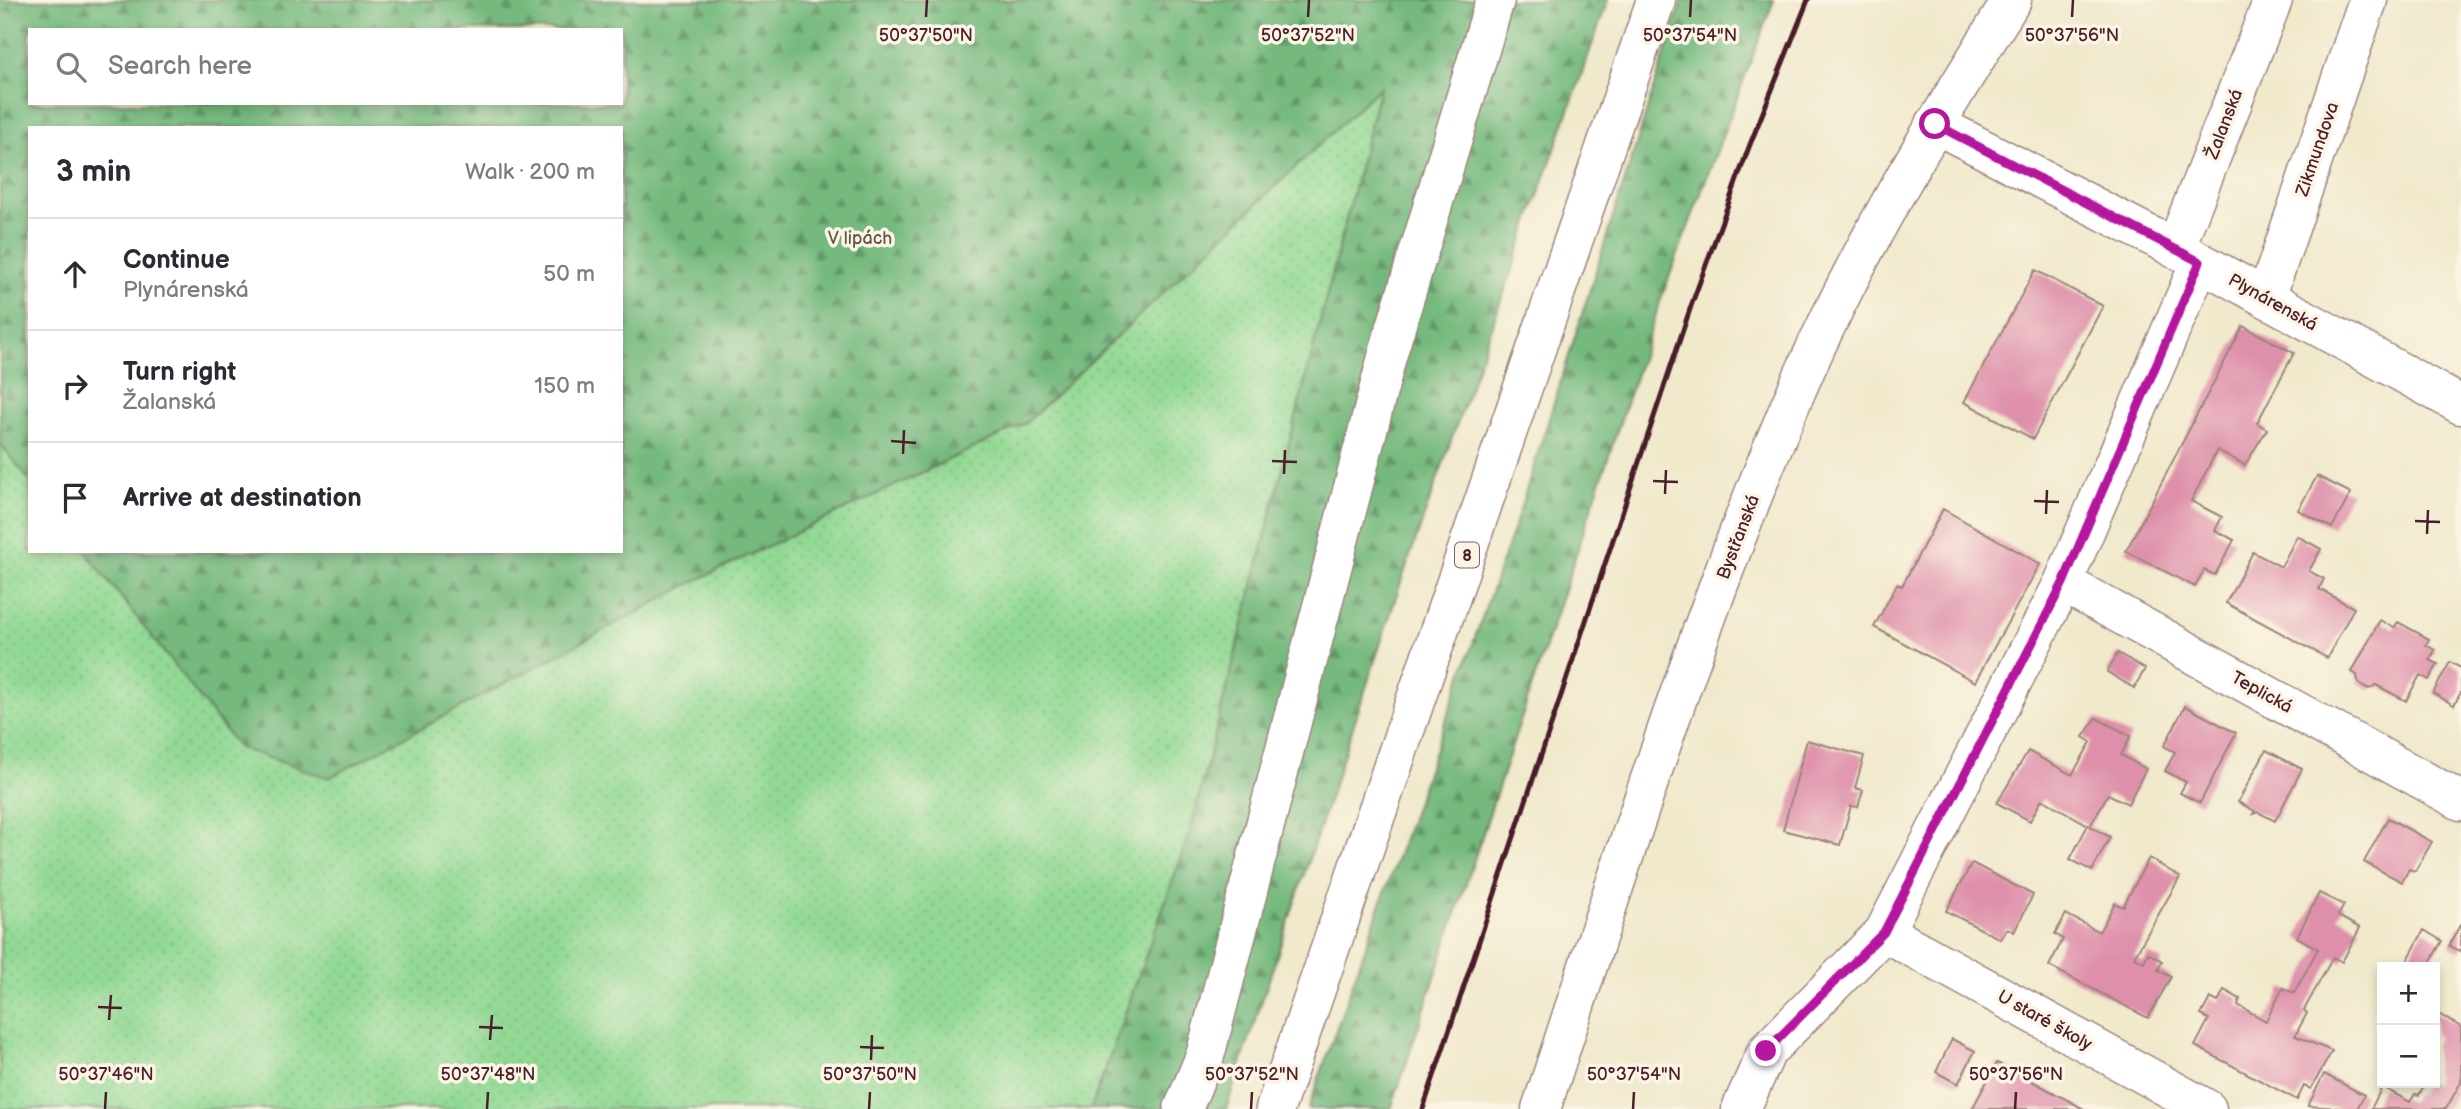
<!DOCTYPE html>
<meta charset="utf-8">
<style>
:root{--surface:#fff;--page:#f2f2f3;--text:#2b2b33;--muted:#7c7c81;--line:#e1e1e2}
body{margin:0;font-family:"Balsamiq Sans",sans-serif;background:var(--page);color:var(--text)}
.controls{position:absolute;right:21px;bottom:21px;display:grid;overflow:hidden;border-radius:0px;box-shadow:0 4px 10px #0003}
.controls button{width:63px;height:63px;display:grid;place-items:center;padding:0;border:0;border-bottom:2px solid var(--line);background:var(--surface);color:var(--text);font:35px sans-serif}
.stop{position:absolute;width:21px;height:21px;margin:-16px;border:5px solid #b5179e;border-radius:50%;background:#fff}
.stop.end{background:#b5179e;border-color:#fff;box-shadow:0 2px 7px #0008}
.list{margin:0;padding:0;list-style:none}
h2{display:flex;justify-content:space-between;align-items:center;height:91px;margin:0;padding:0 28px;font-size:30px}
h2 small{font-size:23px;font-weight:400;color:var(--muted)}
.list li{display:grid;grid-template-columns:46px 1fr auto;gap:21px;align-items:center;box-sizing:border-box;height:112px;padding:0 28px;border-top:2px solid var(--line)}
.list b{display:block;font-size:26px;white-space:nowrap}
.list p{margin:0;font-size:23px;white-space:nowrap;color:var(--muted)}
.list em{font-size:23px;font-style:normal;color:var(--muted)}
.icon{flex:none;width:38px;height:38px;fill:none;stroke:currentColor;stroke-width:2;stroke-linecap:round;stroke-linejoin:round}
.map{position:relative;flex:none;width:2461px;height:1109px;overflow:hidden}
.search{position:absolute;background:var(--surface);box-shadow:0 4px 10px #0003;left:28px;top:28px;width:595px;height:77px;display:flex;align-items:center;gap:18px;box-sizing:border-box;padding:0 24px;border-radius:0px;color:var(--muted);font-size:26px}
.panel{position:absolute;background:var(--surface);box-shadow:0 4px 10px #0003;left:28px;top:126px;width:595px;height:427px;border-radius:0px}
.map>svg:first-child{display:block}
.grass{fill:url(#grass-dots);stroke:#6e7c60;stroke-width:2}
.forest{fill:url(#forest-firs);stroke:#606c54;stroke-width:2;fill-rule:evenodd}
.building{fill:#de90aa}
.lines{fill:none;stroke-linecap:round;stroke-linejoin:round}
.minor-casing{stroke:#9d847c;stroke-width:41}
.primary-casing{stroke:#9d847c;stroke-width:41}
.minor{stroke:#fff;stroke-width:38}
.primary{stroke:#fff;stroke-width:38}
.rail{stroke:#4a1f2b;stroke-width:5}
.route{stroke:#b5179e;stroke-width:9}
.ticks{fill:none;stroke:#4a1f2b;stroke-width:2.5}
.labels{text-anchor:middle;stroke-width:7;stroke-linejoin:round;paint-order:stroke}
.shield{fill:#fcf5e5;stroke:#7f5f63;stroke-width:2}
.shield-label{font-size:16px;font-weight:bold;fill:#4a1f2b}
.street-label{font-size:18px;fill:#4a1f2b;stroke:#fcf5e5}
.park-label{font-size:18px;fill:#60574a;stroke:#fcf5e5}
.ticks-label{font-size:18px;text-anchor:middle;fill:#4a1f2b;stroke:#fcf5e5;stroke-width:7;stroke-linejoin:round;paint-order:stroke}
</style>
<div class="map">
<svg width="2461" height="1109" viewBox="0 0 2461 1109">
<defs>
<pattern id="grass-dots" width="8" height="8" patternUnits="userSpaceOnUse" patternTransform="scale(1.75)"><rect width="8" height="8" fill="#92d994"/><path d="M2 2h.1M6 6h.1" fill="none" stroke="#7fba80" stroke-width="1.8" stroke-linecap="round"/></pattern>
<pattern id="forest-firs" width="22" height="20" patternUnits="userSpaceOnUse" patternTransform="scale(1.75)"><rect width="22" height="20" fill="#75b97e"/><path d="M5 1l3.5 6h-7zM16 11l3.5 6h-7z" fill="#629667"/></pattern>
</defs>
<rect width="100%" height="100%" fill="#fcf5e5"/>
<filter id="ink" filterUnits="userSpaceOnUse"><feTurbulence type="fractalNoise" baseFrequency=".0143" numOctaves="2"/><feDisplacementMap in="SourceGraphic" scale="14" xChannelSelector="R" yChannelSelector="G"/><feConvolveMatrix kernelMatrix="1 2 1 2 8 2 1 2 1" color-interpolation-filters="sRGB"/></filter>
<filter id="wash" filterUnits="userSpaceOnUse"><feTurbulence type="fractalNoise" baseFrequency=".00686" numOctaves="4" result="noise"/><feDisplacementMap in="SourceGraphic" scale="28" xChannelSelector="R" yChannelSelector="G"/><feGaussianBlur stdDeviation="1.57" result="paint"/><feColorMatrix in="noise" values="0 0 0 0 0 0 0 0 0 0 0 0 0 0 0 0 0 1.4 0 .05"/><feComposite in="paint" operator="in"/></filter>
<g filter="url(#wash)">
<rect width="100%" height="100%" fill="#f0e9cc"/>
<!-- grass -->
<path class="grass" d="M1380,86L1190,832L1091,1109H0V443L30,481V551H85L239,748L695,581L1026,423Z"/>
<!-- forest -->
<path class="forest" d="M0,0H1608L1404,573L1226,1109H1091L1190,832L1380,87L1026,423L695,581L329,778L239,748L85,551H621V128H30V481L0,443ZM30,30H621V103H30Z
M1682,0H1774L1662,296L1391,1109H1308L1517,519Z"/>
<g id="blocks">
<!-- building -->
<path class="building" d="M2035,270L2103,306L2033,439L1964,402Z
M2243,326L2294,353L2257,423L2267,429L2245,465L2217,450L2191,501L2222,517L2215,530L2234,540L2215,575L2204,570L2195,587L2126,551Z
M2317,476L2351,493L2332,528L2298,510Z
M1943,509L2040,564L1975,682L1874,627L1897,584L1902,586Z
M2297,536L2321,549L2309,571L2324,579L2319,589L2354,608L2327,658L2226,603L2253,552L2281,567Z
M2380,620L2394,628L2398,622L2429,639L2426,645L2435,650L2430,660L2438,664L2429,680L2420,675L2406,701L2376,685L2369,689L2358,683L2357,675L2352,672Z
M2118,653L2145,669L2134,688L2107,672Z
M2450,662L2461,668V692L2454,705L2433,693Z
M2185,706L2236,733L2200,803L2180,793L2186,782L2165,771L2175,752L2164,746Z
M2096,718L2131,736L2121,755L2146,769L2128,804L2108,794L2090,826L2110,837L2092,871L2070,859L2088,825L2042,799L2030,821L1997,803L2028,751L2072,775L2091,742L2083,737Z
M1807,740L1864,756L1855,788L1863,790L1858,807L1851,806L1840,845L1783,830Z
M2266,750L2302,769L2275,821L2258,812L2253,814L2255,811L2238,802Z
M2388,818L2432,842L2415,871L2409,869L2402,882L2364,862Z
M2149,858L2180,877L2134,957L2144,962L2148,953L2162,961L2158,970L2171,977L2148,1018L2049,966L2063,939L2055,934L2066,914L2099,932L2115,903L2123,907Z
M1972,863L2033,895L2014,932L2007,928L2000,939L1946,911Z
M2319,893L2344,905L2338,916L2360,928L2342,962L2333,957L2304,1010L2307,1013L2295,1036L2332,1051L2311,1089L2304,1086L2297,1100L2195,1046L2209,1019L2201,1015L2210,998L2218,1002L2224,990L2240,999L2238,1005L2266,1021L2283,988L2294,993L2318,949L2297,937Z
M2461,923V952L2449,946Z
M2424,930L2442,941L2429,964L2437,967H2404Z
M2435,1012L2461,1027V1082L2446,1109H2371L2382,1087L2410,1102L2415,1094L2419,1095L2425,1083H2435V1044L2438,1037L2435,1035Z
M1952,1039L1975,1051L1958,1084L1936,1072Z
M1997,1063L2045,1088L2084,1109H1972Z
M2324,1074L2364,1095L2357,1109L2308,1106Z"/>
</g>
</g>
<g filter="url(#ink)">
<use href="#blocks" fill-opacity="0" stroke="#9d847c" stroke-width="2"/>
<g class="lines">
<!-- minor casing -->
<g class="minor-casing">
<path id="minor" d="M1935,124L2186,254L2461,405
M2175,249L2273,0
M2266,298L2368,0
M2063,583L2461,801
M1884,932L2207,1109
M1183,1109L1205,1056L1388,353L1495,0
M1541,1109C1623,861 1700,610 1805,371C1863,241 1937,120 2012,0
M1741,1109L1767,1051L1884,932L2063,583L2200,262"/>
</g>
<!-- primary casing -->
<g class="primary-casing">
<path id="primary" d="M1275,1109L1656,0"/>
</g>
<!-- minor -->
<use href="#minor" class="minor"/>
<!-- primary -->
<use href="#primary" class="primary"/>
<!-- rail -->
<path class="rail" d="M1423,1109L1691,306L1749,147L1808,0"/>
</g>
</g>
<g class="lines" filter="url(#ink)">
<!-- route -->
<path class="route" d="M1766,1051L1884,932L2063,583L2200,262L1935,124"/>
</g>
<!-- ticks -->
<path class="ticks" d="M926,17L927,0M1308,17L1309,0M1690,17L1691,0M2072,17L2073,0M891,441L916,443M903,454L904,430M1272,461L1297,462M1284,474L1285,450M1653,481L1678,482M1665,494L1666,470M2034,501L2059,502M2046,514L2047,490M2415,521L2440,522M2427,534L2428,510M98,1007L122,1008M109,1020L111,995M479,1027L503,1028M490,1040L492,1015M860,1047L884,1048M871,1060L872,1035M105,1109L106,1092M487,1109L488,1092M869,1109L870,1092M1251,1109L1252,1092M1633,1109L1634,1092M2015,1109L2016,1092"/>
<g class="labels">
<!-- shield labels -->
<rect class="shield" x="1455" y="542.5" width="24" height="25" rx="5"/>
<g class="shield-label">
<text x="1467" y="561">8</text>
</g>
<!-- street labels -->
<g class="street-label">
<text transform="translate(2224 124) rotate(-69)" y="6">Žalanská</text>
<text transform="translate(2317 149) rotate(-71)" y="6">Zikmundova</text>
<text transform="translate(2273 302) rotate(29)" y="6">Plynárenská</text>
<text transform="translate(1738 537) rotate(-69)" y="6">Bystřanská</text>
<text transform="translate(2262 692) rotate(29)" y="6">Teplická</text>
<text transform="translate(2045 1020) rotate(29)" y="6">U staré školy</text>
</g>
<!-- park labels -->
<g class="park-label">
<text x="860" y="244">V lipách</text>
</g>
</g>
<g class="ticks-label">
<text x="926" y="41">50°37'50"N</text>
<text x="1308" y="41">50°37'52"N</text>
<text x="1690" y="41">50°37'54"N</text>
<text x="2072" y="41">50°37'56"N</text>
<text x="106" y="1080">50°37'46"N</text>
<text x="488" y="1080">50°37'48"N</text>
<text x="870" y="1080">50°37'50"N</text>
<text x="1252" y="1080">50°37'52"N</text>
<text x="1634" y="1080">50°37'54"N</text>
<text x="2016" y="1080">50°37'56"N</text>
</g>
</svg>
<div class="controls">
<button>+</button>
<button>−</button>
</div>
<div class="stop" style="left:1935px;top:124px"></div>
<div class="stop end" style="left:1766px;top:1051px"></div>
<div class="search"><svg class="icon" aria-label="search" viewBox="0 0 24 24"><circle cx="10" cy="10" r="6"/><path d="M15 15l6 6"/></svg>Search here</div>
<section class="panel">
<h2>3 min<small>Walk · 200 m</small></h2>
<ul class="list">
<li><svg class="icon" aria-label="ahead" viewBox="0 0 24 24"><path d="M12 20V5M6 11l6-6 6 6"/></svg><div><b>Continue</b><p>Plynárenská</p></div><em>50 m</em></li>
<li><svg class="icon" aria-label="right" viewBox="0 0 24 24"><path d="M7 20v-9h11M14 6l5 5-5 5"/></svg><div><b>Turn right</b><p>Žalanská</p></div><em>150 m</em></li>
<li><svg class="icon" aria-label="arrive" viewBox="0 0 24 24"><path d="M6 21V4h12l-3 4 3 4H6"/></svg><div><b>Arrive at destination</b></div></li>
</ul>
</section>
</div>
